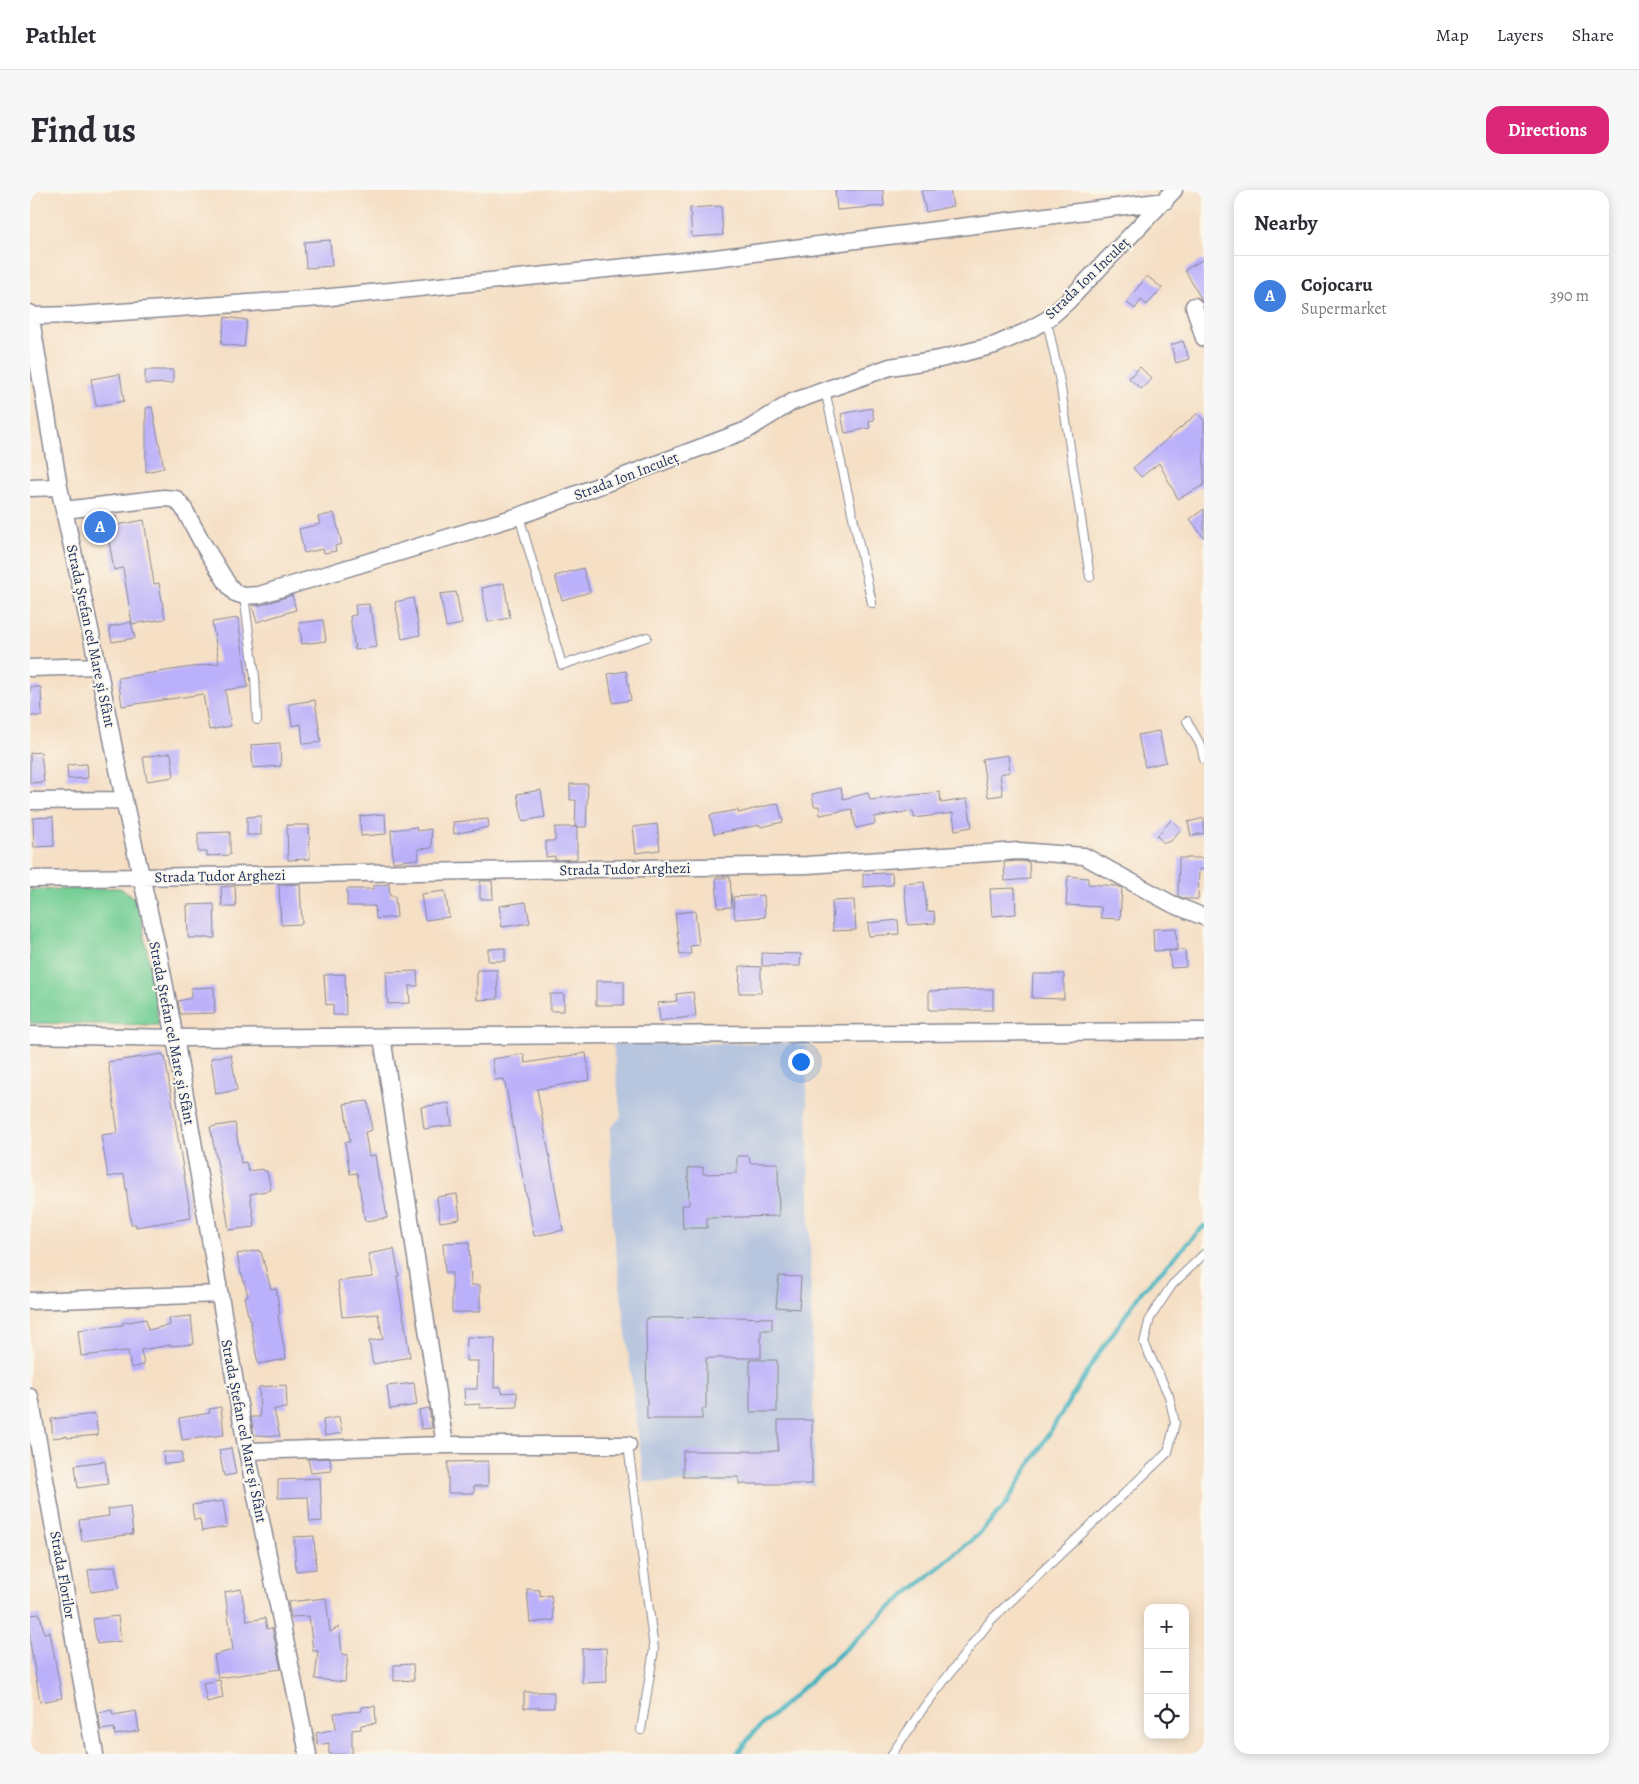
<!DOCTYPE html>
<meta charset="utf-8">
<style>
:root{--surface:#fff;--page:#f7f7f7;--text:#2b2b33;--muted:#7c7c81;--line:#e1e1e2;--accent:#db2777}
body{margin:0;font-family:Alegreya,serif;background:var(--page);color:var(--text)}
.controls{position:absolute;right:15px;bottom:15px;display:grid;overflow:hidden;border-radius:10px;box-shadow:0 2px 12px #0003}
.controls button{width:45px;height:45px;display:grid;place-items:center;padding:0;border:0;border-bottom:1px solid var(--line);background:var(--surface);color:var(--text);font:25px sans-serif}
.you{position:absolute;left:770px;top:871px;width:18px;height:18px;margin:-12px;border:4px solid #fff;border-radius:50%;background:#1a73e8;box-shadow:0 0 0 8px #1a73e833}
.badge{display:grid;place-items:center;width:32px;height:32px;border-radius:50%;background:var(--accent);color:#fff;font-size:16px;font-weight:700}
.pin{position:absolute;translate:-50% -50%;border:2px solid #fff;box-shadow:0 1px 5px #0006}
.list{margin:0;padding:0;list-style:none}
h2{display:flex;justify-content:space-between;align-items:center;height:65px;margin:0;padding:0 20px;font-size:21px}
h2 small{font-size:16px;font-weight:400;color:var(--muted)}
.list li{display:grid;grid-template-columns:32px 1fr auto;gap:15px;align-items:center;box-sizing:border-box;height:80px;padding:0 20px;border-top:1px solid var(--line)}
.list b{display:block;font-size:19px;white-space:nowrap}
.list p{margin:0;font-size:16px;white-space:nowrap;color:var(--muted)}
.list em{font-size:16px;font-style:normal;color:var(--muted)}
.icon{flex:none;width:28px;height:28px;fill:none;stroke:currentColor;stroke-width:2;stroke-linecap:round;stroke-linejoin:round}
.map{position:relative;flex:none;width:1174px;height:1564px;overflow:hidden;border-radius:15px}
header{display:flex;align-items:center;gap:30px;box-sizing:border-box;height:70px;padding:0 25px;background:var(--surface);border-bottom:1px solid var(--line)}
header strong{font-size:24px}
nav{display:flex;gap:28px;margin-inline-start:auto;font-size:18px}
.intro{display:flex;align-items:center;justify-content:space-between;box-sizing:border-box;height:120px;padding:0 30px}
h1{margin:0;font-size:35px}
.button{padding:12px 22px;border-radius:15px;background:var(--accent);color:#fff;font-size:18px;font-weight:700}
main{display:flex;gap:30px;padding:0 30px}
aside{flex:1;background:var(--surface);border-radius:15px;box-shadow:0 2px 12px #0003}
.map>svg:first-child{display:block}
.industrial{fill:#b7c5de}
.green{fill:#76cf95;stroke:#487f7a}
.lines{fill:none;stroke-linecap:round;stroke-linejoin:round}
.stream{stroke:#45b3c0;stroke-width:4.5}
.building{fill:#bbb1fa}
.lane-casing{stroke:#888792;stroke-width:10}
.street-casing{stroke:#888792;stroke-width:19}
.lane{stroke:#fff;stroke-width:8}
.street{stroke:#fff;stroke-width:16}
.labels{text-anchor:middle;stroke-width:4;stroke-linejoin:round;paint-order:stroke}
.street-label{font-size:15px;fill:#1b2f5e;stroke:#fbf7ec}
</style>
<header>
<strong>Pathlet</strong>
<nav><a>Map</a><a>Layers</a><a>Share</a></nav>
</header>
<div class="intro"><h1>Find us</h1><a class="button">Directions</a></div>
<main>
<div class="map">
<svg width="1174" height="1564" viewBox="0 0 1174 1564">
<rect width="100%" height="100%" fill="#fbf7ec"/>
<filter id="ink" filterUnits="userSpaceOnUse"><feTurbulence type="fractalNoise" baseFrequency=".02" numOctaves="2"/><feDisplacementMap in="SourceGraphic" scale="10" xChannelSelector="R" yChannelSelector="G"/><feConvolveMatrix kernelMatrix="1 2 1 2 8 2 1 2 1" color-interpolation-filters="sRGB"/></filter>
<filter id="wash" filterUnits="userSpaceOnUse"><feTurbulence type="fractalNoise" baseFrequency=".0096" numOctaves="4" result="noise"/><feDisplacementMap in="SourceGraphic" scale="20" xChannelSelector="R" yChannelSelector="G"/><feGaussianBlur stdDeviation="1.12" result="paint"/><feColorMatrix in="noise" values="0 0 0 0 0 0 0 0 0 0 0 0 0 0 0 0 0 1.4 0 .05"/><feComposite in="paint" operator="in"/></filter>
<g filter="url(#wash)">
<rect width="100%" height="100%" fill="#f5dfc5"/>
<!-- industrial -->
<path class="industrial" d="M761,853L776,857L785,1295L614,1292L582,1029L580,938L591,927L583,854Z"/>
<!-- green -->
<path class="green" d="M90,698L106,709L109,714L129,835L0,833V700Z"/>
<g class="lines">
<!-- stream -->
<path class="stream" d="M707,1564L724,1542L867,1412L948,1345L976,1314L997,1279L1065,1169L1112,1101L1174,1036"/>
</g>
<g id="blocks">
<!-- building -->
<path class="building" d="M805,0H853L854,16L807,20Z
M891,0H920L923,16L896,22Z
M691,16L693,45L662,47L660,18Z
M300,50L302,76L276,78L274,52Z
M1174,69V114L1155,80Z
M1117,86L1132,98L1117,115L1111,110L1105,119L1096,112Z
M195,127L217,130L214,157L191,154Z
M1153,151L1159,169L1146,173L1141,155Z
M1110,177L1122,189L1111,199L1099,188Z
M115,180H143V193L115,194Z
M90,184L94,211L66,216L61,189Z
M122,217L134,278L116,282V218Z
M842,218L844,230L839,231L840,238L815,243L811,224Z
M1168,223L1174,231V295L1148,309L1129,273L1111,287L1103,278Z
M1174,319V348L1160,329Z
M304,323L312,354L305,356L306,361L294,363L293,359L274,363L269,339L290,334L288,327Z
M86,326L87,335L114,330L124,394L129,393L135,429L102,434L93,378L84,380L77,340L57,343L55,332Z
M553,378L560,402L532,410L525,386Z
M474,393L480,428L458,432L452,398Z
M426,402L432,434L416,437L410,404Z
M262,405L266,420L227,432L222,416L232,415Z
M383,408L390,445L372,449L365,412Z
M339,414L340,423H342L347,457L325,460L320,426L326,425L325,415Z
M208,428L218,497L195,500L201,536L179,540L173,504L92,516L88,488L189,473L182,432Z
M293,430L296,451L272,454L269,433Z
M101,432L105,448L82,452L79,437Z
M596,481L601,510L583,513L578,484Z
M0,497H11L12,526H0Z
M285,510L291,552L273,554L271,534L262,536L259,514Z
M1129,541L1136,572L1115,577L1108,545Z
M250,553L251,576L223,578L221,555Z
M11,562L14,592L0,593V563Z
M141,563L144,587L117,591L113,567Z
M978,565L980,582L970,584L973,605L958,607L952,569Z
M57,574L58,588L38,589L37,575Z
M540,594H558L556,637H545L546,610H540Z
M811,598L813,609L838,603L840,610L910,602L911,613L937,609L942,637L925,640L923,623L884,628L883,621L844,627L845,634L826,638L822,619L790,625L789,616H784L782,604Z
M511,600L515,627L493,631L487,604Z
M748,613L753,632L731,637L730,635L684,644L680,625L708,620V623Z
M355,624L356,644L331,646L330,626Z
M231,626V645H217V627Z
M23,627L24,656L4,657L3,628Z
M1174,628V643L1161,646L1158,632Z
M458,629L459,637L424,644L423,632Z
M1141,630L1151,639L1141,651L1134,653L1127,646Z
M627,634L630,660L606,663L603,637Z
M257,635H279L280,669L258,670Z
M386,637L387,641L401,639L402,658L388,659L389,669L363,672L361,640Z
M525,637H547V669L525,670V666L516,667V651H525Z
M200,642V665L177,666V662H168V643Z
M1149,668H1174V680L1169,679L1168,709H1156L1148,706Z
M989,671L999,672L1000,689L975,691L974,672Z
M862,683L863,695L833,697V684Z
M1038,686L1058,688V694L1087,696L1092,698L1090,729L1071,728V717L1036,715Z
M700,687L702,717L688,718L686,688Z
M450,691H462L463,709H450Z
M894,692L897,722L904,721L905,733L878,735L874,694Z
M270,694L272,734L251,735L249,695Z
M359,694L360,706H365L367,727L346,729L345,716H317V699H343V696Z
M205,696L206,717H192L191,697Z
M985,698L986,724L962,726L960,699Z
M415,701L419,727L395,730L391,704Z
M734,705L735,727L705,729L703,707Z
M824,710L826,740L803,741L802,711Z
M496,712L500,733L472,737L469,716Z
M184,714L185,748H158L157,715Z
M665,721L669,755L660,756L661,764L650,765L645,723Z
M868,730L869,744L839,746L838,733Z
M1146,738L1147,760L1124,761L1123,739Z
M475,758V771H458V759Z
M1155,760L1156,777L1141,778L1139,761Z
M732,763L771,764L770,776H732Z
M710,776L731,777V803H709Z
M447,780H467L468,809L447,810Z
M387,781L388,796H379L380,813L358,814L356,782Z
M315,784L316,825H303V814L296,815L294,785Z
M1003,784H1034V809L1002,808Z
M566,791H594V815H566Z
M184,797L185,823L150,824L148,811L161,808V798Z
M948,799H963V820H899V801Z
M663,802L666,826L630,831L628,813L647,811L646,804Z
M520,804H534V821H520Z
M556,863L560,890L507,899L533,1040L504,1046L475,893L474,889L465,890L462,869L494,864L495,873Z
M133,864V867H135L161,1028L106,1037V1034H101L94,984L78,987L71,945L88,943L78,872Z
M201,865L207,900L186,904L181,868Z
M338,911L342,940L335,942L339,966L345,965L349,991H351L357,1028L335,1031L327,983L320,984L315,952H320L314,914Z
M419,913L422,935L394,939L391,917Z
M205,933L211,973L216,972L218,981L233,979L234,981H237L241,1000L220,1004L225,1037L199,1040L193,1001L180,937Z
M707,966H719L720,973H748L749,1026L677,1028V1038H653L652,1015H659L658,978L673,977V984L707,983Z
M427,1004L430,1029L410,1032L407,1007Z
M439,1052L441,1095H450V1122H422V1083H415L413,1053Z
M364,1059L369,1086H367L380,1167L343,1174L339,1151L353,1149L348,1124L312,1127L308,1091L343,1087L338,1064Z
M229,1060V1062H231L241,1099L246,1098L250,1124L248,1125L256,1169L228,1174L219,1124L218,1125L214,1107L218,1106L212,1084H211L207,1064Z
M749,1086L771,1087L769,1119L746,1117Z
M161,1126L164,1154L141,1156V1155L111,1160L114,1175L101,1178L98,1161L51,1166L48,1140L93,1135L92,1133L116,1129L118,1140L140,1135L139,1128Z
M702,1127L742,1128V1140H731V1168H676V1219H672V1229H617L616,1128Z
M437,1147L465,1148L464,1198L471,1197L472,1203L487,1202V1217L450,1218V1214L435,1215L434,1199H447L448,1171H436Z
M720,1170H747V1222H720Z
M384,1193L387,1215L360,1219L357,1196Z
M256,1195L257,1218L244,1219L250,1246L224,1245L221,1227H230L229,1197Z
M191,1217L194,1245L152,1250L149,1228L180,1223L179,1219Z
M399,1218L402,1238L391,1239L389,1220Z
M65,1224L68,1245L37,1248V1246L23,1248L21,1229Z
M309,1227L312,1243L295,1246L293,1230Z
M748,1230H782V1294H709V1287H653V1261H748Z
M201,1258L206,1284L194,1286L189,1260Z
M133,1262H152V1273L134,1274Z
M300,1268L301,1281L281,1283L278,1269Z
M75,1271L78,1294L48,1298L45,1275Z
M458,1271V1296H444V1303H418V1272Z
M290,1288L292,1331L280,1332L278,1307L248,1308V1290Z
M193,1311L197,1337L172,1341L170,1329L164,1330L162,1315Z
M100,1316L103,1344L52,1351L49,1330L79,1326L78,1319Z
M284,1346L286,1379L266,1381L264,1347Z
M85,1376L89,1398L61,1402L58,1380Z
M211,1399L217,1431L235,1428L237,1439L242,1438L251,1479L188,1488L184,1465L203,1460L195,1402Z
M497,1399L510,1400V1407L521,1405L524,1430L500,1433Z
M296,1408L300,1442L309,1437L312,1464L318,1465L315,1492L285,1489L288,1461H283L279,1426L261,1427L258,1412Z
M10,1424L14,1443L20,1442L32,1508L10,1512L0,1452V1425Z
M88,1426L91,1451L67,1454L63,1429Z
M576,1458L577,1492L552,1493V1459Z
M383,1474L384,1490L364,1491V1475Z
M190,1490L193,1508L177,1512L173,1493Z
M494,1502H524V1518H494Z
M345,1516L346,1533L331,1535V1539L322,1540V1564H299V1553L288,1555L286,1543L306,1539L304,1523L332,1521V1517Z
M82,1520L83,1525L106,1521L109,1541L85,1545L84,1538L71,1540L68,1523Z"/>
</g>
</g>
<g filter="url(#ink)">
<use href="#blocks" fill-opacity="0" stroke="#888792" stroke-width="1"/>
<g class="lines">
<!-- lane casing -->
<g class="lane-casing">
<path id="lane" d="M1012,133L1019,140L1030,192L1060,387
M795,200L842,413
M489,326L532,475L617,447
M214,406L225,487L227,530
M1157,531L1171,556L1174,569
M598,1255L624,1459L611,1540
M862,1564L894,1517L961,1430L1138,1262L1145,1233L1139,1206L1114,1153L1120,1128L1142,1095L1174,1064"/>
</g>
<!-- street casing -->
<g class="street-casing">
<path id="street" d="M1164,116L1174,148
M0,123L29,297L68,476L94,610L129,766L145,848L217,1261L278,1564
M1,126L47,125L291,108L685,68L1135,11
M0,298L29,297
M34,320L134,308L146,309L154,319L173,354L197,393L205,403L214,406L229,405L489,326L717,240L762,212L860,177L910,169L965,155L995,142L1018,129L1037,112L1144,0
M0,478L68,476
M0,611L94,610
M0,689L777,675L989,661L1054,666L1142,714L1174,727
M0,845L145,848L1174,841
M352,847L415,1255
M0,1111L189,1104
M0,1207L65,1564
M217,1261L415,1255H598"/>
</g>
<!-- lane -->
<use href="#lane" class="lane"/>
<!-- street -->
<use href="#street" class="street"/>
</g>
</g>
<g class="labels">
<!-- street labels -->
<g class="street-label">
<text transform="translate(1057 88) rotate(-44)" y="5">Strada Ion Inculeț</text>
<text transform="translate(596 286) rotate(-21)" y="5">Strada Ion Inculeț</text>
<text transform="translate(61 446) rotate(78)" y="5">Strada Ștefan cel Mare și Sfânt</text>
<text transform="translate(595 679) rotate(-1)" y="5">Strada Tudor Arghezi</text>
<text transform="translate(190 686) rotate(-1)" y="5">Strada Tudor Arghezi</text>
<text transform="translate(142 843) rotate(79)" y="5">Strada Ștefan cel Mare și Sfânt</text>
<text transform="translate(214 1241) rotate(79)" y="5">Strada Ștefan cel Mare și Sfânt</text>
<text transform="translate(33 1385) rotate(80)" y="5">Strada Florilor</text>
</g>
</g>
</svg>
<div class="controls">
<button>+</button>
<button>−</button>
<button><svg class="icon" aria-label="locate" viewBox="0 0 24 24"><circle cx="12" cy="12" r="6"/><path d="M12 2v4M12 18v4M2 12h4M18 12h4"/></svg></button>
</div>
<div class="you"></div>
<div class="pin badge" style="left:70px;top:337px;background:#3f7fe0">A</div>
</div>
<aside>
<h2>Nearby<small></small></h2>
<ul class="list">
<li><span class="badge" style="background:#3f7fe0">A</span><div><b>Cojocaru</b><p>Supermarket</p></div><em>390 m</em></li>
</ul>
</aside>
</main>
